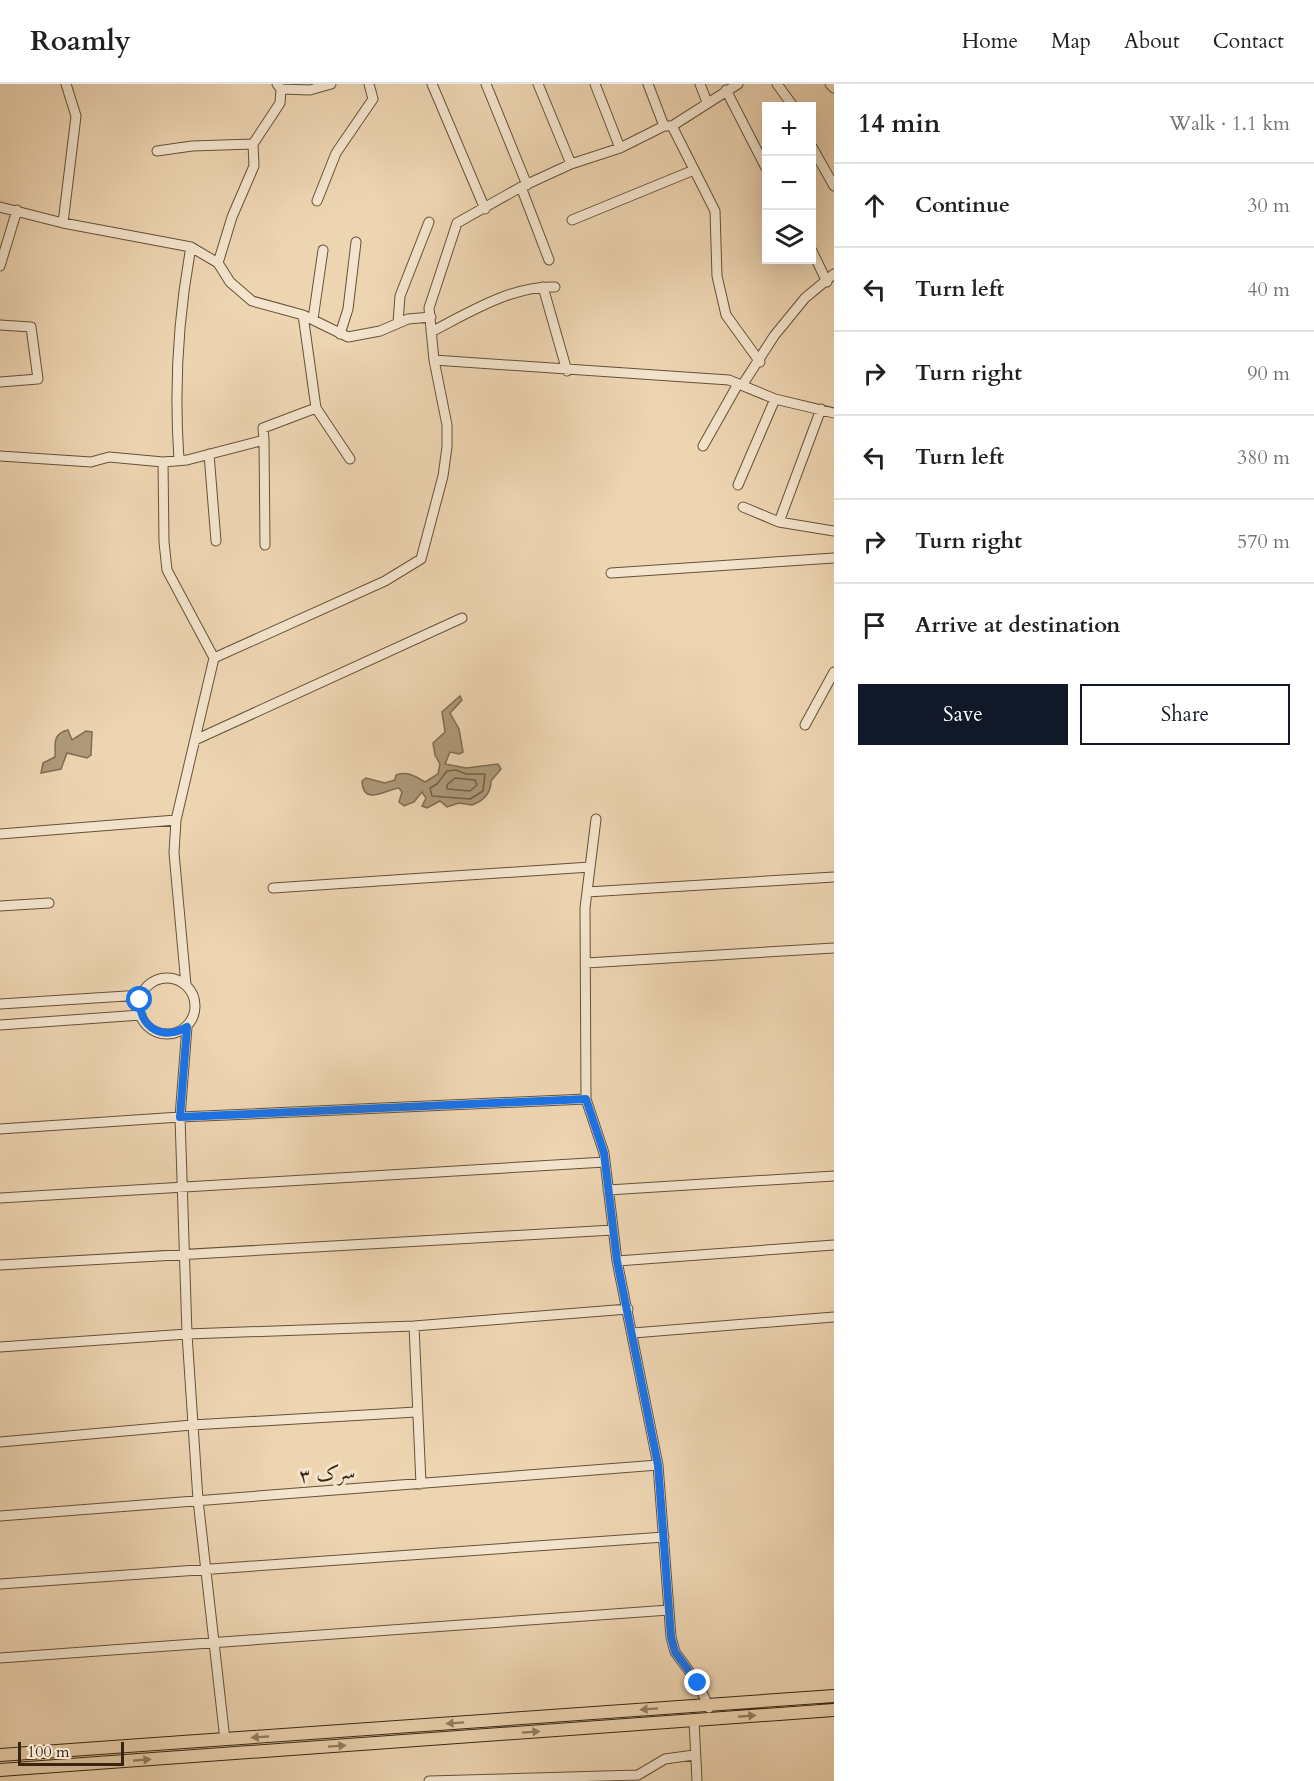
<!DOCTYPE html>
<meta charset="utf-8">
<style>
:root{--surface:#fff;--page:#f2f2f2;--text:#202124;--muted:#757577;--line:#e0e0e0;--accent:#111827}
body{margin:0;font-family:Cardo,Amiri,serif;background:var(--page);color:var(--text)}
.controls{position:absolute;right:18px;top:18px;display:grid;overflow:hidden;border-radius:0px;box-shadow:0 6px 24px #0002}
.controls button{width:54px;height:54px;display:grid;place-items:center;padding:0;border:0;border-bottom:2px solid var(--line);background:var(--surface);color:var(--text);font:30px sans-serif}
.scale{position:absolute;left:18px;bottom:15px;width:106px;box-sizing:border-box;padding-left:6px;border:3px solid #362611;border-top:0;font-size:16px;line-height:21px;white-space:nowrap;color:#362611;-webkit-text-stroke:4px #f4e4cd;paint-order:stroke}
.stop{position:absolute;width:18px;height:18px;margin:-14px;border:4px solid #1a73e8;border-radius:50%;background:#fff}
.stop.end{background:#1a73e8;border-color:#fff;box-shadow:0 2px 6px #0008}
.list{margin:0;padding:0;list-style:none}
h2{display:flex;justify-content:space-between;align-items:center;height:78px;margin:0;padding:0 24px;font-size:26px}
h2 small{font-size:20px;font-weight:400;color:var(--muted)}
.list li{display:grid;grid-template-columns:39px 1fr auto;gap:18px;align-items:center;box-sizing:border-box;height:84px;padding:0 24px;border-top:2px solid var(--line)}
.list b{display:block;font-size:22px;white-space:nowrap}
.list em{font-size:20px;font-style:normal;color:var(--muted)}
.actions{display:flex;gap:12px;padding:18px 24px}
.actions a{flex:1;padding:14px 0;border:2px solid var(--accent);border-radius:0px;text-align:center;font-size:21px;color:var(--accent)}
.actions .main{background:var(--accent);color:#fff}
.icon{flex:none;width:33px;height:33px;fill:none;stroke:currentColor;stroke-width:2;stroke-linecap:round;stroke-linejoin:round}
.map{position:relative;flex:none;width:834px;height:1697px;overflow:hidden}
header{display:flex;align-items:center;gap:36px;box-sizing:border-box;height:84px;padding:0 30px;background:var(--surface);border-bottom:2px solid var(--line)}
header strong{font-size:28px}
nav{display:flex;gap:33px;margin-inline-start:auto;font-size:21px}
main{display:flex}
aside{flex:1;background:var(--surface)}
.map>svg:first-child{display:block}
.water{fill:#af9a7b;stroke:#7f6c51;stroke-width:1.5}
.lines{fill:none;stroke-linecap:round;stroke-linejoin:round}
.shore{stroke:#726046;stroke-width:1.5}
.minor-casing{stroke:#645239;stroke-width:11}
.major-casing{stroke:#362611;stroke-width:14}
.minor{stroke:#f4e4cd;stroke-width:9}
.major{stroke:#eed5b2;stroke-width:12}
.oneway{fill:#927e62}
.route{stroke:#1a73e8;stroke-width:8}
.labels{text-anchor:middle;stroke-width:6;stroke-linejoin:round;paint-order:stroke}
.street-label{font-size:20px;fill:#362611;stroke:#f4e4cd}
</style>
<header>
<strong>Roamly</strong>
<nav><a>Home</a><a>Map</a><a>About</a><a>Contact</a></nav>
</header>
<main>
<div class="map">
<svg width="834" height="1697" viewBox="0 0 834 1697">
<rect width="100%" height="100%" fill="#eed5b2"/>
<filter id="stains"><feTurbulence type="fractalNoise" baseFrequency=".00333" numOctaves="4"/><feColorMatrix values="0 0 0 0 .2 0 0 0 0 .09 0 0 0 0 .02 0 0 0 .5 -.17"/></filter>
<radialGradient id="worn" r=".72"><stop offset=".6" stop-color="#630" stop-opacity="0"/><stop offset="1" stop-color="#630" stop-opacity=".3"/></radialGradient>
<!-- water -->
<path class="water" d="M460,612L462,616L450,629L459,645L463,668L459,670L450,668L445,680L466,684L498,680L501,685L491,697C491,709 483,717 472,721L459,719L447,723L440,717L427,724L422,722L426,714L422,708L414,718L404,722L399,718L402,708L399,704C389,704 363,724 362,697L366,694L385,699L395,696L396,691C408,687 415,692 425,698L438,690L440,680L435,671L433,659L445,648L442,628Z
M68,646L72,656L86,647L92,648L91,671L87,674L67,669L61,685L41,689L43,679L55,673C56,662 51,650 68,646Z"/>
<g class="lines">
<!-- shore -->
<path class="shore" d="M456,686L466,690H485L483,707L470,715L432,712L430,704L437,700L447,687Z
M455,694L475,696L477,701L470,707L447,705V701Z"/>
<!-- minor casing -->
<g class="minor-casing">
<path id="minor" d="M432,0L485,125
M486,0L527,101
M538,0L571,80
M595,0L620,64
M648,0L664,42
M700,0L707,18
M777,0L793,22
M830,0L834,4
M281,5L310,6L331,0
M726,6L766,84
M672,42L715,127L717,192L726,231L760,278
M812,63L834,102
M157,67L192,62L253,60
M521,103L549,176
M317,117L336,69L373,15L369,0
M0,123L63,139L191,163L218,179L230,198L252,217L303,231L348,253L380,247L408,235L431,233
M572,136L694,86
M63,139L76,32L66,0
M812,167L827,198
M218,179L232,133L254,82L253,60L280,19L281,5L277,0
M0,182L17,126
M543,203L567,287
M303,231L316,324L350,375
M313,235L323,166
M398,239L400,212L429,138
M0,241L31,243L38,295L0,298
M431,248C468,229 513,201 555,203
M340,250L348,225L356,158
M434,276L729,296L775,315L834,329
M743,300L774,252L805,214L834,190
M264,356L265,461
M703,362L738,300
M209,370L216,457
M0,372L91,378L109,373L163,378
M179,376C174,304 178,233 191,163
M738,401L775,315
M743,423L779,438L821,325
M779,438L834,447
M611,489L834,474
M214,574L385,497L421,475L443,392L447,363V341L434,276L429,224L457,139L521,103L571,80L620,64L664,42H672L738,0
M805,641L834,588
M195,656L462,534
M596,735L585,824L586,1015L604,1069L617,1177L658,1381L671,1553L675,1568L698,1599L709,1624
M0,750L176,736
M273,804L590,783
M587,808L834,793
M0,822L49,819
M586,879L834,864
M139 922a28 28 0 1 1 56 0a28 28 0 1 1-56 0Z
M186,901L174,769L176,736L214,574L167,486L164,458L163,378L187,376L264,356L263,344L316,324
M0,920L142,911
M0,941L141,931
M187,943L180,1033L187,1250L198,1416L225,1656
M0,1045L180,1033L586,1015
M608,1106L834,1092
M0,1114L605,1078
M617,1177L834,1161
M0,1181L613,1146
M414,1242L421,1400
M633,1249L834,1233
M0,1263L187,1250L414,1242L628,1225
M0,1358L192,1341L416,1328
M0,1432L658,1381
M0,1500L664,1453
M0,1574L669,1526
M694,1636L697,1697
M429,1697L638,1691L665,1675L694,1671"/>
</g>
<!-- major casing -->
<g class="major-casing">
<path id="major" d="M0,1671L834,1612
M0,1686L834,1626"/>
</g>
<!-- minor -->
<use href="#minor" class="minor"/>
<!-- major -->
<use href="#major" class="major"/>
</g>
<!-- one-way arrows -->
<defs><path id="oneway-solid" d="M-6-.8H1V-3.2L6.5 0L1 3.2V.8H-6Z" transform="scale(1.5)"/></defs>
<g class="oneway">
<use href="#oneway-solid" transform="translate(649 1625) rotate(176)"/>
<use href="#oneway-solid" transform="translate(747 1632) rotate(-4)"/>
<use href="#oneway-solid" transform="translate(455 1639) rotate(176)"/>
<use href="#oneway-solid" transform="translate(531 1648) rotate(-4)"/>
<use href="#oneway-solid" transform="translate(260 1653) rotate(176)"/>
<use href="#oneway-solid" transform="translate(337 1662) rotate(-4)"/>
<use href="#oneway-solid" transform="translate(142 1676) rotate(-4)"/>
</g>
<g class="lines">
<!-- route -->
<path class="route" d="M140,916C139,944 163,957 187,943L180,1033L586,1015L604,1069L617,1177L658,1381L671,1553L675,1568L698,1599"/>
</g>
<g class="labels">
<!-- street labels -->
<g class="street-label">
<text transform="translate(327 1389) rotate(-4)" y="7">سرک ۳</text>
</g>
</g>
<rect width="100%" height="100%" filter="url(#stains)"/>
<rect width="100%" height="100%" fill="url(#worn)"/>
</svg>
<div class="controls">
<button>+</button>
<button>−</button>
<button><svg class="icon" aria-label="layers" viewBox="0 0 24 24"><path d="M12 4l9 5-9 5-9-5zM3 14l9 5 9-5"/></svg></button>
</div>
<div class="scale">100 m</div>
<div class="stop" style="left:140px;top:916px"></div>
<div class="stop end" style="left:698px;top:1599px"></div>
</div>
<aside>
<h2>14 min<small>Walk · 1.1 km</small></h2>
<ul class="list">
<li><svg class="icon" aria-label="ahead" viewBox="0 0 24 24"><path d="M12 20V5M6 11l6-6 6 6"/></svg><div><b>Continue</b></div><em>30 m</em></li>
<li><svg class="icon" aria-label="left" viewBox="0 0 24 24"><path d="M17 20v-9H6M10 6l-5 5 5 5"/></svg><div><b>Turn left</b></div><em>40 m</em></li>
<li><svg class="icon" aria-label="right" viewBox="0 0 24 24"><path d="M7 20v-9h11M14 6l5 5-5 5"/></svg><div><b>Turn right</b></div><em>90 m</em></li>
<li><svg class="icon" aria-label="left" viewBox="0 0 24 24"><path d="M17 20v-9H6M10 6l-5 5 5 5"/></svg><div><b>Turn left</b></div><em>380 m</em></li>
<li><svg class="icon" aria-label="right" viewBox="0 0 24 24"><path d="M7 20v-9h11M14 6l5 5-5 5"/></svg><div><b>Turn right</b></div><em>570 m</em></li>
<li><svg class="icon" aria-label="arrive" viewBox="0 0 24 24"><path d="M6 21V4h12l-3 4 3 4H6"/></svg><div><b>Arrive at destination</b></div></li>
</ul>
<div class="actions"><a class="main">Save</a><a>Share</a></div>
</aside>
</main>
